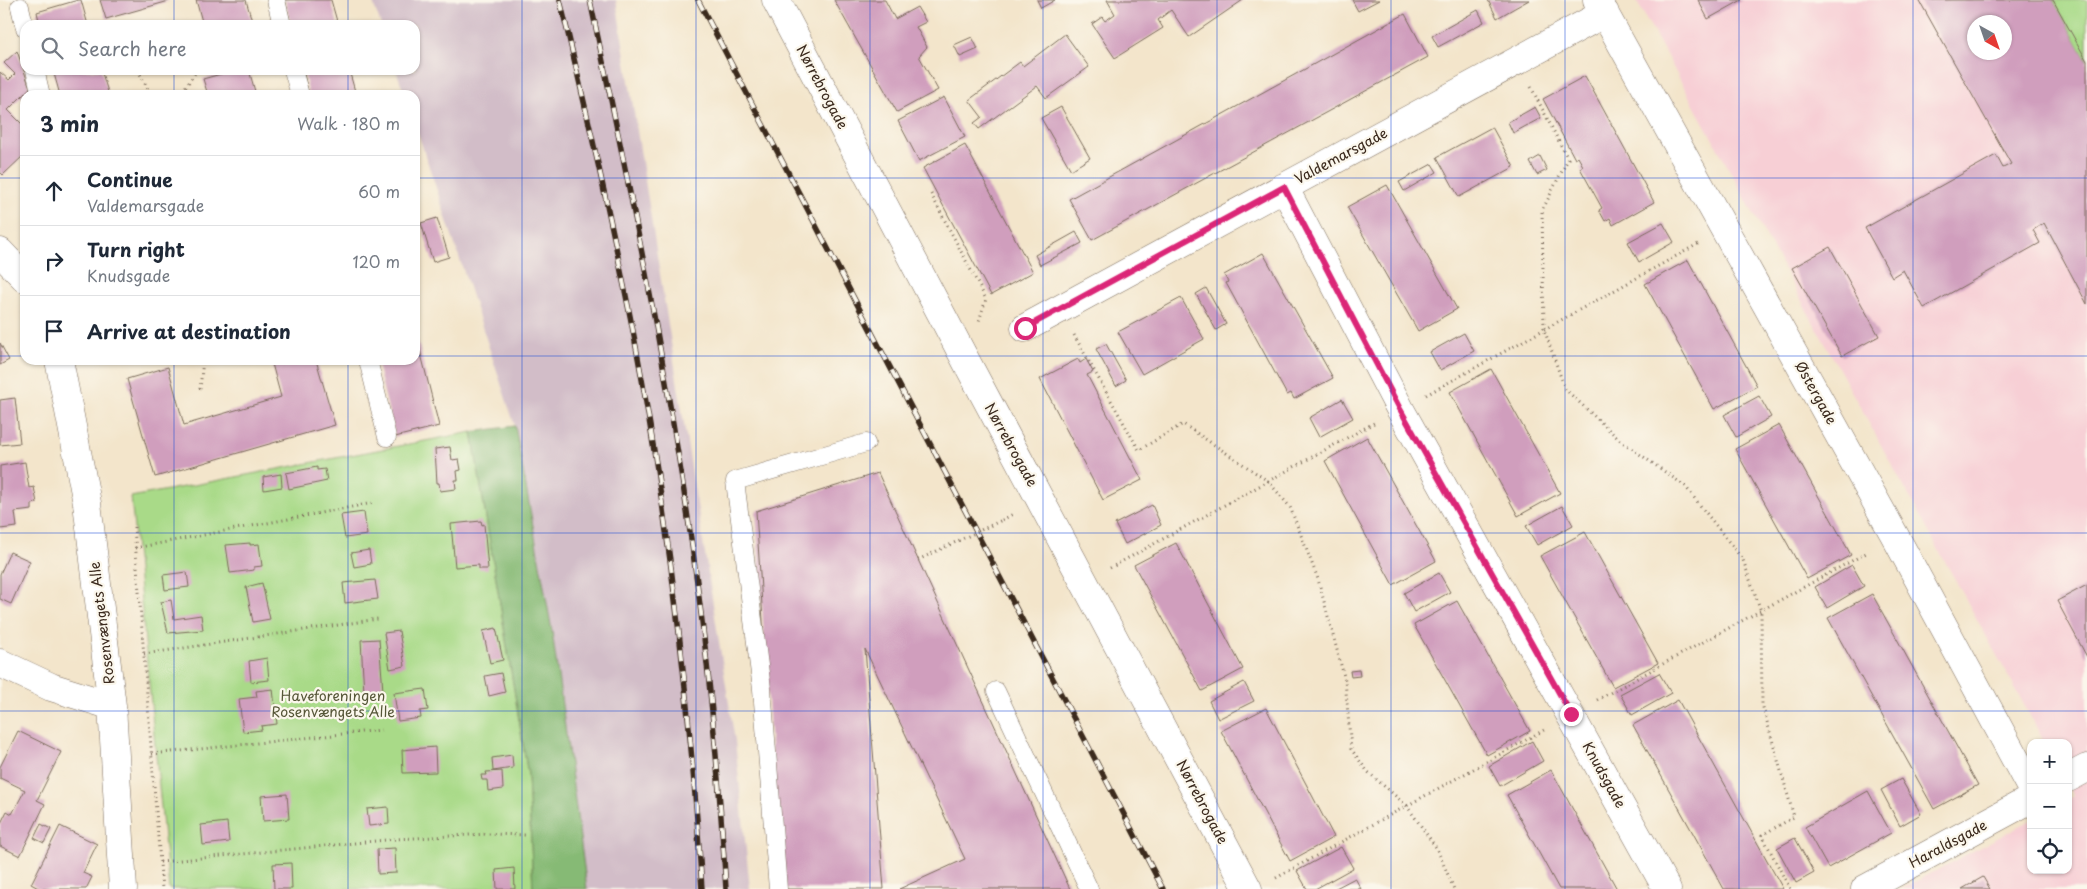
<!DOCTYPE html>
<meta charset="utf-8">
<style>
:root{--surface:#fff;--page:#f2f2f3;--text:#1f2937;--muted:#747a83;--line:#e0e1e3}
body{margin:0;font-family:"Playpen Sans",sans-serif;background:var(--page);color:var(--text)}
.controls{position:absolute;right:15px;bottom:15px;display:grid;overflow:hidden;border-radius:10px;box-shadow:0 1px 4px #0004}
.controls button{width:45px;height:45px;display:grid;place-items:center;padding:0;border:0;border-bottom:1px solid var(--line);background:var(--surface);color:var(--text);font:25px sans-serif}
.compass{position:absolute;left:1967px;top:15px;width:45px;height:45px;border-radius:50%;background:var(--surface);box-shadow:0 1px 4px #0004;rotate:140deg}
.stop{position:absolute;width:15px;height:15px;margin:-11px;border:4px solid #db2777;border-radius:50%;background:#fff}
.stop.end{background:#db2777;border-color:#fff;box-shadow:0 1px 5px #0008}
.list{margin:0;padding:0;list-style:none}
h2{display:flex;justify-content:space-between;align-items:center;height:65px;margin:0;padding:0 20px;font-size:21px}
h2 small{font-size:16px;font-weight:400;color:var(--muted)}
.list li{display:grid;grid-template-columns:32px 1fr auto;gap:15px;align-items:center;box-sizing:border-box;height:70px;padding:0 20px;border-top:1px solid var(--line)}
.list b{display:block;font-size:19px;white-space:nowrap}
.list p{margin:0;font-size:16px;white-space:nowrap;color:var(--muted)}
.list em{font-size:16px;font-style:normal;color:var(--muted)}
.icon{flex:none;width:28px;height:28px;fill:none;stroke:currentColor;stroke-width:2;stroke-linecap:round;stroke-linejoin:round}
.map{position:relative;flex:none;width:2087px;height:889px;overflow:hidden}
.search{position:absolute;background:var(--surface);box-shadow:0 1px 4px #0004;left:20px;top:20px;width:400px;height:55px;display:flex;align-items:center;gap:12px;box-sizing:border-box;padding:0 18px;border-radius:15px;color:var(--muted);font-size:19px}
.panel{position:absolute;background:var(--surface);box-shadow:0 1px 4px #0004;left:20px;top:90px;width:400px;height:275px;border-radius:15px}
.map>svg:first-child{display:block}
.built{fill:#f7cfd5;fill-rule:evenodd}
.industrial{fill:#d2bdc8}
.green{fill:#a9da88;stroke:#728253}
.forest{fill:#86ba74;stroke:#607249}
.building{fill:#d09ebd;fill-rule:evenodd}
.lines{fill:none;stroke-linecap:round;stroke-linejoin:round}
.service-casing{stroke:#7b6b5b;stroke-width:19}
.minor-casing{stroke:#7b6b5b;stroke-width:29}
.tertiary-casing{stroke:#7b6b5b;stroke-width:29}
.path{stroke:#7b6b5b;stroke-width:3;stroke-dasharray:1 4;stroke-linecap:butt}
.service{stroke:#fff;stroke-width:18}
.minor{stroke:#fff;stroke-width:28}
.tertiary{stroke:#fff;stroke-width:28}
.rail-casing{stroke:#3b2a1e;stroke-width:5.5}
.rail{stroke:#fbf7ec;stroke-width:4;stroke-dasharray:11;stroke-linecap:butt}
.path-bridge{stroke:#7b6b5b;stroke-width:3;stroke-dasharray:1 4;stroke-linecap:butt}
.route{stroke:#db2777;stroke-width:6}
.grid{fill:none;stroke:#1d4ed8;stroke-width:1;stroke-opacity:0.55}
.labels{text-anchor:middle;stroke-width:4.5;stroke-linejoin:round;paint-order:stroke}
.street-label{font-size:14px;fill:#3b2a1e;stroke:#fbf7ec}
.park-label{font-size:14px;fill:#565638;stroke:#fbf7ec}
</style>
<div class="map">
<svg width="2087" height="889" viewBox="0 0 2087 889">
<rect width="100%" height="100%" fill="#fbf7ec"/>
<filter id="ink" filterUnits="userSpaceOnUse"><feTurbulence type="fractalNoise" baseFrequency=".02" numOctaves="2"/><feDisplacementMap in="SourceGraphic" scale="10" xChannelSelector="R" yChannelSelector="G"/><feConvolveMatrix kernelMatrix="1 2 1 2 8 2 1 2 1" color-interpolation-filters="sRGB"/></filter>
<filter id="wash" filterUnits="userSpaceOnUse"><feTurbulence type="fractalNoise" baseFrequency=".0096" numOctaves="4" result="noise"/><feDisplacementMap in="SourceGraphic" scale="20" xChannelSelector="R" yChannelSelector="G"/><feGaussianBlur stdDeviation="1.12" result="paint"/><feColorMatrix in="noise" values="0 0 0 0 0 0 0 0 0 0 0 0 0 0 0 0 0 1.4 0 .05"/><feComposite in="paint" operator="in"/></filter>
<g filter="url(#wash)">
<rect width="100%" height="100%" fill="#f3e5cb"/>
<!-- built -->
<path class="built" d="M1636,0H2087V889H1902L2031,820V870H2068V800L2074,796L2068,785V743H2045ZM1974,22H2004V52H1974Z"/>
<!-- industrial -->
<path class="industrial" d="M372,0H616L735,741L750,889H587L552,631L515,426L415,124V95H405L396,70H415V25H381Z"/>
<!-- green -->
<path class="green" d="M2053,0H2087V61Z
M472,432L528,775L533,889H169L131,497Z"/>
<!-- forest -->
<path class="forest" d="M515,426L552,631L587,889H533L528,775L472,432Z"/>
<g id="blocks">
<!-- building -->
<path class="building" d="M78,0H81L88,25H40L37,12Z
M100,0H169V1L106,19Z
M196,0H246L253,25H203Z
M285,0H331L338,25H291Z
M834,0H885L895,19L917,7L926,22L916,27L927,47L919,56L938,90L897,112Z
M1037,0H1055L1041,8Z
M1107,0H1243L1189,37L1171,10L1158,20L1163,28L1115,58L1092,24L1102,17L1105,21L1115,14Z
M1352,0H1379L1358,11Z
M1488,0H1529L1497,18Z
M1698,0H1742L1708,19Z
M1919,0H2053L2087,61V304L2044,223L2033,230L2040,243L1924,308L1903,270L1892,277L1865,228L1996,155L2003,168L2011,164ZM1974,22H2004V52H1974Z
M1478,10L1484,22L1438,47L1432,36Z
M1405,14L1428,57L1092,240L1069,199Z
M1065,34L1089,67L1046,98L1037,86L979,129L974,123L982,117L969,100L1020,62L1023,66Z
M972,37L978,49L960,57L954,45Z
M17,51L30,88L8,110L25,127V154L3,175L0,172V72L9,80L15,74L4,63Z
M53,70H101L109,95H60Z
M235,70H249L256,95H208L203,79Z
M303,70H349L356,95H309Z
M1585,76L1654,202L1613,225L1610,218L1605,221L1599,210L1602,208L1580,168L1583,166L1578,157L1575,159L1543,99Z
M944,97L965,137L919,161L898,121Z
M1061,107L1090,158L1071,170L1041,118Z
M1535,107L1541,118L1513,133L1508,122Z
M1492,127L1514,167L1459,197L1437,157Z
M965,145L1033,272L991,295L923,168Z
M1540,156L1547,170L1537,175L1530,162Z
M1432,164L1437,172L1404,191L1399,182Z
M1387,185L1457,309L1418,331L1347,207Z
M437,218L449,257L433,262L421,223Z
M1663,223L1674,242L1639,262L1628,242Z
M1076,232L1082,243L1040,265L1035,255Z
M1830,247L1879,336L1842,356L1792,268Z
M1263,253L1333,378L1294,399L1291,393L1287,395L1226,283L1228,282L1224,275Z
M1688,260L1757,386L1714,409L1645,284Z
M1206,288L1226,324L1216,330L1196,294Z
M1181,298L1204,339L1142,374L1118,332Z
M1464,333L1474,351L1440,370L1430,352Z
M416,334L439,426L395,437L376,360H415Z
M0,343L9,360L0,365Z
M1106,344L1126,380L1116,386L1096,349Z
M1078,359L1080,363L1086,359L1093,372L1087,375L1142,480L1103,500L1040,379Z
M271,360H316L335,425L155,477L127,379L168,367L184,425L281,397Z
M1491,369L1560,493L1518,516L1450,392Z
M1759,396L1771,417L1736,437L1724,415Z
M15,398L20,443L0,445V400Z
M1342,399L1353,418L1319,437L1309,418Z
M1779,425L1851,555L1807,579L1735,449Z
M1367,437L1436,561L1393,585L1325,461Z
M450,447L452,460L459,459L461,470L457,471L458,480H455L456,489L440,491L439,483H437L435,449Z
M25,462L29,488L34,487L37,503L32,504V510L15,512L17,527L0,529V466Z
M317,467V470L325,469L327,481L289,489L286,473Z
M878,473L1070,889H899L965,859L865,649L884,889H780L756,511Z
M281,474L282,487L264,490L263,477Z
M1152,505L1161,525L1125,544L1115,524Z
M1562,506L1573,525L1537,545L1526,526Z
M364,512L367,535L345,538L341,515Z
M481,521L482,525L484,524L488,569H479V565L455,567L451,524Z
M1585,532L1658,663L1613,687L1540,556Z
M250,543V545L259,544L262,566L254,567V570L230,573L226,545Z
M1176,543L1243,669L1202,691L1134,565Z
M369,550L371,564L354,567L351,553Z
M10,552L30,561L11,604L0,599V574Z
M1852,565L1864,586L1827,608L1815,587Z
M187,572L189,587L165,590L163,575Z
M1439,573L1450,592L1414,612L1404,593Z
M375,580L378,599L345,603L343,583Z
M262,583L270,619L253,622L246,587Z
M2087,585V657L2057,601Z
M1872,594L1978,785L1934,809L1828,618Z
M171,600L174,619L201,615L203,630L168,633L161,602Z
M1457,601L1530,731L1487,755L1414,625Z
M496,628L503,660L490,663L483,631Z
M399,631L405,666L390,669L384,633Z
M379,639L383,691L364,693L361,640Z
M267,658L269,680L251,682L249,661Z
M1359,670L1360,676L1351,677L1350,671Z
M501,673L505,692L489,696L485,676Z
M1659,673L1671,693L1632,715L1620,694Z
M1244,682L1254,701L1218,719L1209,701Z
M273,689L277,724L261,726L262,730L243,732L239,699L257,697L256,691Z
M425,689L428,710L420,711L421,718L398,721L394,693Z
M1678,700L1783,889H1724L1633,725Z
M1266,708L1334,837L1290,861L1221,731Z
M18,731L61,752L37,800L45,804L20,856L0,846V825L7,811L12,814L25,790L0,778V767Z
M1532,741L1543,761L1500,786L1489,766Z
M435,747L436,772L403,773L402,750Z
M512,755L513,768L493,771L492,758Z
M1551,770L1617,889H1559L1507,795Z
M502,771L503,789L488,791L487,780H482L481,775H487L486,772Z
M1901,779L1921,814L1900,826L1881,790Z
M1868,791L1891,833L1828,868L1805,827Z
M287,794L289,819L263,821L261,796Z
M388,807L389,824L369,826L367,809Z
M227,822L229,842L203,845L201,825Z
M41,824L51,829L44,843L34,838Z
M60,826L97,844L83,873L92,877L86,889H40L31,884Z
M1795,838L1814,873L1796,883L1777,848Z
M1341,847L1353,868L1315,889H1307L1297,871Z
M395,848L396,873L378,874L377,849Z
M291,863L292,889H274L273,864Z
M514,868L515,889H497L496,870Z
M1983,877L1990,889H1962Z
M1355,878L1361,889H1334Z"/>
</g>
</g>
<g filter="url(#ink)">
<use href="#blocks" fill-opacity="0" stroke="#7b6b5b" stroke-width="1"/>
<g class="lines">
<!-- service casing -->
<g class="service-casing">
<path id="service" d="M276,0L282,25
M20,7L25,28
M35,70L41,95
M293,70L300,95
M368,360L387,437
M996,691L1089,889
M778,889L762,689L735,481L866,443"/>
</g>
<!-- minor casing -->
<g class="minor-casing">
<path id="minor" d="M1597,0L1895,536L2031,788
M1284,187L1400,409L1667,889
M0,252L25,278
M1025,328L1605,13
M59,360L87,503L112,706L123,889
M0,663L51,687L112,706
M2068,778L2087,768
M1865,889L2031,799"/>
</g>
<!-- tertiary casing -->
<g class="tertiary-casing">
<path id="tertiary" d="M776,0L966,361L1248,889"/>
</g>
<!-- path -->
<path class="path" d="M176,25L178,22
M138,70L151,95
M1531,87L1568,159L1542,211L1544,329L1565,389L1621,441L1685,486L1743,560L1761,611L1762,704L1794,817L1762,835L1790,889
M180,95L197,70
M931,194L986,299L979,321
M1074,335L1139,450L1183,424L1268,481L1290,507L1318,579L1345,680L1351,749L1368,772L1407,806L1437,849L1454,889
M200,389L203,360
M1426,395L1698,244
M1002,520L1013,514
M134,527L162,889
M135,548L373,503
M1110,568L1374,423
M144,654L378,619
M1597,700L1868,552
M152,754L381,730
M160,862L396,839L487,834L526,835
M1276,878L1544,730"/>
<!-- service -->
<use href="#service" class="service"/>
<!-- minor -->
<use href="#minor" class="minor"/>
<!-- tertiary -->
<use href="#tertiary" class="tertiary"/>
<!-- rail casing -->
<g class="rail-casing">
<path id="rail" d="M560,0C587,112 612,223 634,336C669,519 690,704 702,889
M590,0C636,217 681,434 706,655C715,733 721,811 726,889
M698,0L1163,889"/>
</g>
<!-- rail -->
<use href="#rail" class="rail"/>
<!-- path-bridge -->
<path class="path-bridge" d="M918,560L1002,520"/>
</g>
</g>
<g class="lines" filter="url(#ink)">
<!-- route -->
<path class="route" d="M1025,328L1284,187L1400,409L1571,714"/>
</g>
<!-- grid -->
<path class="grid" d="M174,0V25M348,0V25M522,0V889M696,0V889M870,0V889M1043,0V889M1217,0V889M1391,0V889M1565,0V889M1739,0V889M1913,0V889M174,70V95M348,70V95M0,178H25M415,178H2087M0,356H25M415,356H2087M174,360V889M348,360V889M0,533H2087M0,711H2087"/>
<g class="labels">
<!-- street labels -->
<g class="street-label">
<text transform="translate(822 87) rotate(62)" y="5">Nørrebrogade</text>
<text transform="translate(1341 156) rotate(-28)" y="5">Valdemarsgade</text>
<text transform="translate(1816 393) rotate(61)" y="5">Østergade</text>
<text transform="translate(1011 445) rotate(61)" y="5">Nørrebrogade</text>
<text transform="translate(102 623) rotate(-97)" y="5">Rosenvængets Alle</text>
<text transform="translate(1604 775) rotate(61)" y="5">Knudsgade</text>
<text transform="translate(1202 802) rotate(62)" y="5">Nørrebrogade</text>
<text transform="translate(1948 844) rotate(-28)" y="5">Haraldsgade</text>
</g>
<!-- park labels -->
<g class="park-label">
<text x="333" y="701">Haveforeningen<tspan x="333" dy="16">Rosenvængets Alle</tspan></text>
</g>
</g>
</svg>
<div class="controls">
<button>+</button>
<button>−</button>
<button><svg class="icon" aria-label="locate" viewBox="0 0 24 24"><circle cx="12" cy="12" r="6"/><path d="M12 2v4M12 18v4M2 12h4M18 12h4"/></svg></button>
</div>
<svg class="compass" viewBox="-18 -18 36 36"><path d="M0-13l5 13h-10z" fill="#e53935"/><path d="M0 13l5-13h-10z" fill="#747a83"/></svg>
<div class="stop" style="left:1025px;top:328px"></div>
<div class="stop end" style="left:1571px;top:714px"></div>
<div class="search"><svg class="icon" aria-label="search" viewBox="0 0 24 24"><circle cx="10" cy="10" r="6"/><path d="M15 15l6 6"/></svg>Search here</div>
<section class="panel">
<h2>3 min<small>Walk · 180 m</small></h2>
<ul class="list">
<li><svg class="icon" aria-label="ahead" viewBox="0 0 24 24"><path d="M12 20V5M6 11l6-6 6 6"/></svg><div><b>Continue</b><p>Valdemarsgade</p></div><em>60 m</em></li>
<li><svg class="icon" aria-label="right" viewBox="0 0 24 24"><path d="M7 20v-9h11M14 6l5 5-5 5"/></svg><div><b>Turn right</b><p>Knudsgade</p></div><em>120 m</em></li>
<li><svg class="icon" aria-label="arrive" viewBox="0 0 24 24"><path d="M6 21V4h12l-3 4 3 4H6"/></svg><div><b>Arrive at destination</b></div></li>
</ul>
</section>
</div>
